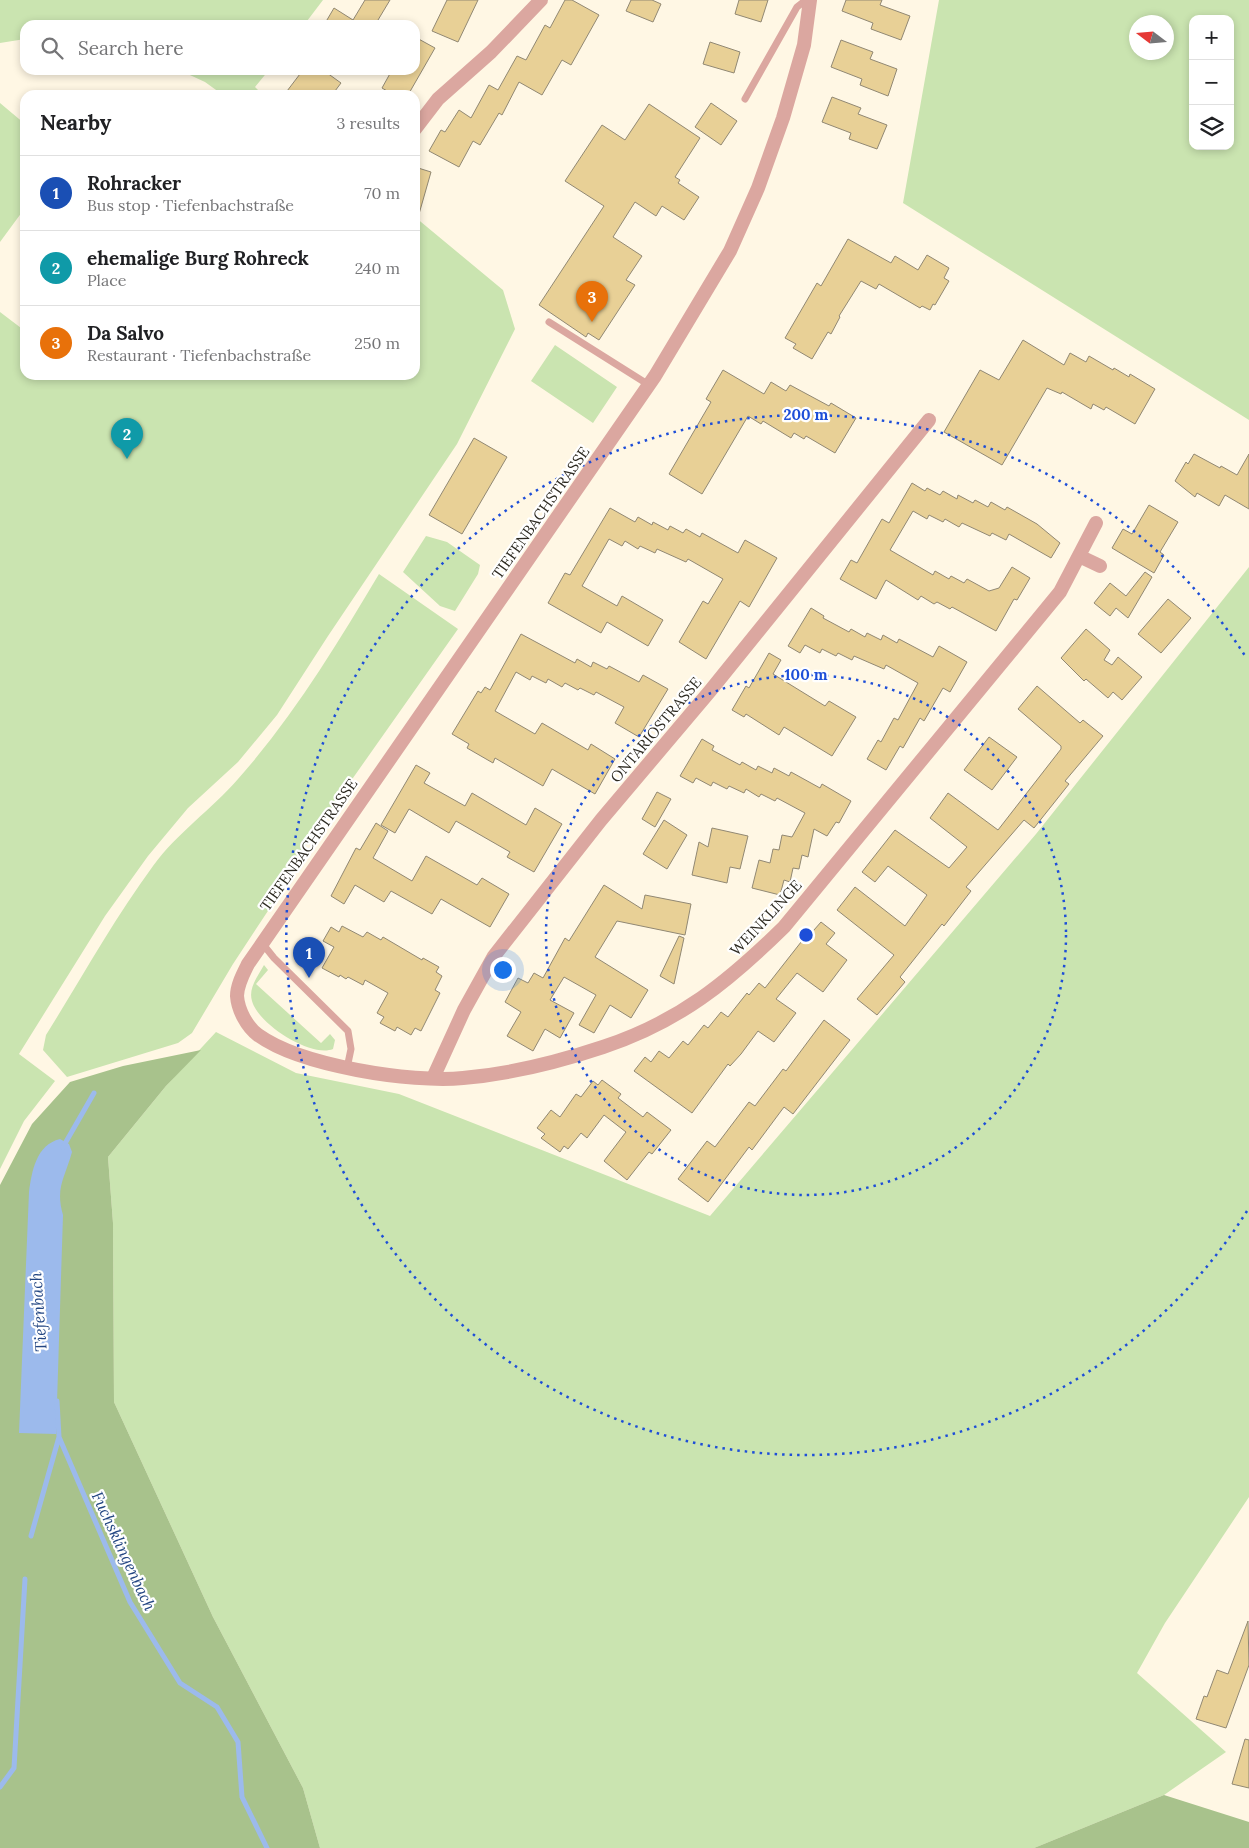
<!DOCTYPE html>
<meta charset="utf-8">
<style>
:root{--surface:#fff;--page:#f2f2f2;--text:#202124;--muted:#757577;--line:#e0e0e0;--accent:#0f766e}
body{margin:0;font-family:Lora,serif;background:var(--page);color:var(--text)}
.controls{position:absolute;right:15px;top:15px;display:grid;overflow:hidden;border-radius:10px;box-shadow:0 2px 8px #0003}
.controls button{width:45px;height:45px;display:grid;place-items:center;padding:0;border:0;border-bottom:1px solid var(--line);background:var(--surface);color:var(--text);font:25px sans-serif}
.compass{position:absolute;left:1129px;top:15px;width:45px;height:45px;border-radius:50%;background:var(--surface);box-shadow:0 2px 8px #0003;rotate:286deg}
.you{position:absolute;left:502px;top:969px;width:18px;height:18px;margin:-12px;border:4px solid #fff;border-radius:50%;background:#1a73e8;box-shadow:0 0 0 8px #1a73e833}
.badge{display:grid;place-items:center;width:32px;height:32px;border-radius:50%;background:var(--accent);color:#fff;font-size:16px;font-weight:700}
.pin{position:absolute;translate:-50% -41px;filter:drop-shadow(0 1px 2px #0008)}
.pin::after{content:'';position:absolute;top:26px;width:18px;height:15px;background:inherit;clip-path:polygon(0 0,100% 0,50% 100%)}
.list{margin:0;padding:0;list-style:none}
h2{display:flex;justify-content:space-between;align-items:center;height:65px;margin:0;padding:0 20px;font-size:21px}
h2 small{font-size:16px;font-weight:400;color:var(--muted)}
.list li{display:grid;grid-template-columns:32px 1fr auto;gap:15px;align-items:center;box-sizing:border-box;height:75px;padding:0 20px;border-top:1px solid var(--line)}
.list b{display:block;font-size:19px;white-space:nowrap}
.list p{margin:0;font-size:16px;white-space:nowrap;color:var(--muted)}
.list em{font-size:16px;font-style:normal;color:var(--muted)}
.icon{flex:none;width:28px;height:28px;fill:none;stroke:currentColor;stroke-width:2;stroke-linecap:round;stroke-linejoin:round}
.map{position:relative;flex:none;width:1249px;height:1848px;overflow:hidden}
.search{position:absolute;background:var(--surface);box-shadow:0 2px 8px #0003;left:20px;top:20px;width:400px;height:55px;display:flex;align-items:center;gap:12px;box-sizing:border-box;padding:0 18px;border-radius:15px;color:var(--muted);font-size:19px}
.panel{position:absolute;background:var(--surface);box-shadow:0 2px 8px #0003;left:20px;top:90px;width:400px;height:290px;border-radius:15px}
.map>svg:first-child{display:block}
.green{fill:#cae4b0;fill-rule:evenodd}
.forest{fill:#a8c28c}
.water{fill:#9cbaec}
.lines{fill:none;stroke-linecap:round;stroke-linejoin:round}
.stream{stroke:#9cbaec;stroke-width:5}
.building{fill:#e8d096;stroke:#918873}
.service{stroke:#dba7a0;stroke-width:7}
.minor{stroke:#dba7a0;stroke-width:14}
.ring{fill:none;stroke:#1d4ed8;stroke-width:2.5;stroke-dasharray:2.5 5}
.labels{text-anchor:middle;stroke-width:4.5;stroke-linejoin:round;paint-order:stroke}
.street-label{font-size:15px;fill:#2d2a21;stroke:#fff}
.water-label{font-size:16px;font-style:italic;fill:#234682;stroke:#fff}
.centre{fill:#1d4ed8;stroke:#fff;stroke-width:2.5}
.ring-label{font-size:15px;text-anchor:middle;font-weight:bold;fill:#1d4ed8;stroke:#fff;stroke-width:4.5;stroke-linejoin:round;paint-order:stroke}
</style>
<div class="map">
<svg width="1249" height="1848" viewBox="0 0 1249 1848">
<rect width="100%" height="100%" fill="#fff7e4"/>
<!-- green -->
<path class="green" d="M0,0H323L304,25H25V39L0,43Z
M939,0H1249V420L903,203ZM1193,19H1230V146H1193ZM1136,22H1166V52H1136Z
M179,70H269L255,87L263,95H223L205,82Z
M0,103L25,124V208L0,242Z
M415,217L503,290L515,329L457,444L328,636L277,715L238,762L188,808L148,856L105,916L19,1054L55,1081L24,1121L0,1169V312L25,331V375H415Z
M555,345L617,387L593,423L531,381Z
M426,536L447,542L480,565L478,574L455,611L440,606L403,572Z
M1249,567V1497L1165,1623L1137,1673L1226,1752L1164,1795L1034,1848H320L303,1788L213,1617L114,1402L113,1223L108,1157L166,1086L216,1032L296,1073L399,1094L710,1216L1036,834Z
M379,574L458,629L286,873L287,882L233,964L192,1033L178,1043L67,1077L43,1050L46,1035C81,979 114,919 153,866C177,833 211,810 238,779C293,717 336,646 379,574Z
M264,965L268,970L256,984L321,1043L330,1034L335,1040L333,1049C311,1058 258,1024 252,1001C248,988 258,976 264,965Z"/>
<!-- forest -->
<path class="forest" d="M201,1050L166,1086L108,1157L113,1223L114,1402L213,1617L303,1788L320,1848H0V1185L32,1124L70,1082L123,1066Z
M1164,1795L1249,1822V1848H1034Z"/>
<!-- water -->
<path class="water" d="M60,1139L69,1144L72,1152C65,1178 55,1187 63,1215L56,1434L19,1433L29,1192C32,1171 36,1145 60,1139Z"/>
<g class="lines">
<!-- stream -->
<path class="stream" d="M63,1147L94,1093
M59,1437L130,1602L180,1683L217,1707L238,1742L242,1797L267,1848
M31,1536L59,1437L57,1401
M0,1787L14,1768L25,1579"/>
</g>
<!-- building -->
<path class="building" d="M365,0H390L375,25H324L334,8L353,20Z
M447,0H478L458,42L432,31Z
M565,0H572L599,15L571,65L562,60L542,95L519,82L502,115L499,113L480,145L473,141L459,167L429,151L441,130L445,132L459,110L471,118L489,85L498,90L517,56L526,60L545,25L550,28Z
M631,0H652L661,4L653,22L626,11Z
M739,0H768L761,22L735,14Z
M846,0H882L880,5L910,16L901,40L871,29L873,23L842,11Z
M415,37L435,48L408,95H394L382,88L392,70H415Z
M841,40L873,52L870,59L897,69L888,96L860,85L862,79L831,67Z
M710,42L740,52L734,73L703,64Z
M303,70H323L341,83L332,95H284Z
M832,97L861,108L858,114L887,125L877,149L849,139L851,133L822,122Z
M711,103L737,121L721,145L695,127Z
M649,104L700,138L675,177L680,180L678,183L699,197L684,220L662,206L656,216L635,202L613,237L642,256L626,280L635,285L599,340L588,333L586,337L539,305L604,206L565,181L602,125L625,140Z
M415,167L431,172L419,214L415,213Z
M848,239L891,263L895,256L918,270L927,255L949,268L944,278L949,281L935,305L933,304L930,310L922,306L920,308L879,284L876,289L861,281L839,316L840,317L831,334L828,332L812,359L793,348L796,344L785,338L817,283L821,286Z
M1023,340L1064,365L1070,353L1086,362L1089,356L1113,370L1114,368L1129,377L1130,374L1155,389L1135,424L1106,407L1104,410L1093,404L1091,409L1062,392L1061,394L1047,388L1002,465L944,432L980,370L999,380Z
M723,370L764,394L771,382L786,391L790,385L829,406L831,403L856,418L835,453L806,436L804,439L794,433L791,438L763,421L761,424L748,416L702,494L669,474L711,402L706,399Z
M474,438L507,457L462,534L429,515Z
M1194,454L1220,468L1221,466L1237,475L1249,454V509L1225,495L1219,506L1197,493L1195,497L1175,481L1186,462L1188,464Z
M912,483L925,491L927,488L940,495L943,491L957,499L958,495L973,503L975,500L988,507L991,502L1005,510L1007,507L1037,524L1060,543L1051,558L1009,534L1006,540L992,533L990,536L962,523L959,527L945,519L943,522L929,515L927,519L913,511L890,550L933,575L935,571L949,579L951,576L964,583L967,579L989,591L999,588L1012,567L1030,578L1017,600L1014,599L996,631L952,607L950,609L937,602L934,604L921,596L918,600L886,580L876,599L840,579L851,560L857,563L882,519L889,523Z
M1149,505L1178,522L1160,552L1164,555L1154,573L1112,548L1123,529L1132,534Z
M610,508L635,522L638,517L652,525L653,522L668,530L670,526L683,533L686,529L700,537L702,533L738,553L745,540L777,558L749,607L740,601L706,659L679,642L703,601L708,604L723,579L688,559L686,562L657,549L655,553L640,546L638,549L625,541L622,546L609,539L582,586L617,606L622,596L663,620L648,646L607,622L601,633L548,603L565,573L570,575Z
M1145,572L1152,577L1128,618L1116,608L1110,616L1094,603L1110,583L1126,596Z
M1168,599L1191,618L1161,653L1138,634Z
M811,608L824,616L823,618L849,632L851,629L865,637L867,633L881,640L883,635L897,643L899,639L933,657L939,646L967,662L950,692L943,688L924,721L920,718L903,748L900,746L886,770L867,759L878,740L881,742L894,718L898,720L918,683L886,665L884,669L854,656L852,660L838,653L836,656L822,649L820,653L805,645L800,653L788,646Z
M1086,629L1110,650L1104,660L1112,665L1118,657L1142,677L1122,700L1113,692L1108,698L1086,679L1084,681L1061,658Z
M521,634L575,663L577,659L591,667L593,662L607,669L609,666L639,682L643,675L668,689L639,737L615,723L624,707L596,692L594,695L580,688L578,690L565,683L562,687L548,679L546,683L532,676L530,680L516,672L495,711L535,734L542,723L588,750L591,744L615,759L595,794L552,769L543,786L495,758L493,763L467,748L469,744L452,734L478,691L481,693L485,687L490,690Z
M769,653L781,660L773,674L825,706L829,701L856,717L832,756L784,727L779,735L746,714L744,717L732,710L746,686L749,688Z
M1037,686L1080,723L1083,720L1103,736L1065,781L1069,784L1034,828L1024,820L966,887L971,891L944,926L942,924L900,977L905,982L877,1015L857,999L894,955L837,910L855,887L905,926L927,895L888,866L875,882L862,872L895,830L949,868L967,847L930,818L948,793L998,830L1061,749V746L1018,709Z
M989,737L1017,757L992,790L964,770Z
M702,739L714,746L712,750L740,765L742,762L756,770L758,766L772,773L774,768L789,776L791,772L820,788L822,784L851,801L839,823L836,822L827,836L814,829L808,857L802,855L799,869L793,868L790,882L784,880L780,895L752,888L759,860L770,863L773,849L779,850L782,835L792,837L805,813L777,798L775,801L761,794L759,797L746,789L744,793L729,786L727,789L713,782L711,786L696,778L693,783L680,776Z
M416,765L430,773L424,783L465,806L472,793L526,825L535,808L562,824L534,872L507,857L510,852L456,821L449,833L409,809L395,833L381,825Z
M657,792L671,799L655,827L642,819Z
M664,820L687,835L667,869L643,854Z
M376,823L388,831L373,858L412,881L426,856L477,885L482,878L509,894L490,927L441,899L432,914L391,891L384,902L355,885L344,904L331,896L356,848L360,850Z
M712,828L748,836L740,869L730,867L727,883L692,875L699,842L708,847Z
M604,885L642,909L645,895L691,904L685,935L617,921L595,957L648,990L631,1018L610,1005L594,1033L579,1025L596,995L564,977L550,1000L574,1013L560,1038L545,1029L533,1051L507,1036L521,1012L505,1002L518,978L528,983L534,973L543,978L565,938L569,941Z
M821,922L835,933L826,944L847,960L823,992L797,973L776,999L796,1013L774,1042L758,1031L741,1054L730,1066L728,1064L692,1113L634,1071L645,1057L651,1062L659,1051L669,1058L683,1041L688,1045L704,1025L708,1028L721,1012L728,1017L747,993L749,995L759,983L765,988L805,937L807,938Z
M342,926L363,937L367,932L381,940L383,937L422,960L423,958L439,967L436,972L442,976L435,990L440,993L421,1031L415,1028L411,1035L397,1027L395,1031L380,1023L384,1017L377,1013L388,993L365,980L363,985L348,977L346,979L340,975L339,977L322,968L334,947L323,941L331,927L339,932Z
M679,936L684,938L674,984L660,976Z
M824,1020L850,1040L793,1114L784,1107L752,1150L749,1147L708,1202L678,1179L707,1141L715,1147L749,1102L755,1106L783,1069L786,1071Z
M602,1080L621,1094L618,1098L643,1117L647,1112L671,1130L652,1154L649,1152L627,1180L604,1161L626,1132L604,1115L587,1138L581,1133L568,1149L564,1146L560,1152L541,1138L545,1134L537,1128L551,1110L560,1117L576,1094L581,1097L593,1081L598,1085Z
M1248,1621L1249,1665L1226,1728L1196,1719L1204,1696L1207,1697L1217,1670L1228,1674Z
M1245,1739L1249,1740V1788L1232,1784Z"/>
<g class="lines">
<!-- service -->
<path class="service" d="M745,99L797,7L806,0
M549,322L649,385
M262,943L274,958L348,1031L351,1049L347,1068"/>
<!-- minor -->
<path class="minor" d="M810,0L804,45L783,118L758,188L730,251L655,376L248,964C243,974 237,985 237,996C238,1010 247,1027 258,1035C301,1066 411,1083 463,1078C510,1074 558,1062 603,1047C679,1022 728,982 784,927L1060,592L1096,523
M415,129L438,99L491,52L541,0
M1079,556L1100,566
M433,1078L464,1010L494,956L601,820L710,691L929,420"/>
</g>
<!-- distance rings -->
<g class="ring">
<circle cx="806" cy="935" r="260"/>
<path d="M1247 1211A520 520 0 1 1 1247 659"/>
</g>
<g class="labels">
<!-- street labels -->
<g class="street-label">
<text transform="translate(541 513) rotate(-55)" y="5">TIEFENBACHSTRASSE</text>
<text transform="translate(656 730) rotate(-50)" y="5">ONTARIOSTRASSE</text>
<text transform="translate(309 845) rotate(-55)" y="5">TIEFENBACHSTRASSE</text>
<text transform="translate(766 918) rotate(-47)" y="5">WEINKLINGE</text>
</g>
<!-- water labels -->
<g class="water-label">
<text transform="translate(38 1312) rotate(-94)" y="6">Tiefenbach</text>
<text transform="translate(124 1551) rotate(65)" y="6">Fuchsklingenbach</text>
</g>
</g>
<circle cx="806" cy="935" r="8" class="centre"/>
<g class="ring-label">
<text x="806" y="420">200 m</text>
<text x="806" y="680">100 m</text>
</g>
</svg>
<div class="controls">
<button>+</button>
<button>−</button>
<button><svg class="icon" aria-label="layers" viewBox="0 0 24 24"><path d="M12 4l9 5-9 5-9-5zM3 14l9 5 9-5"/></svg></button>
</div>
<svg class="compass" viewBox="-18 -18 36 36"><path d="M0-13l5 13h-10z" fill="#e53935"/><path d="M0 13l5-13h-10z" fill="#757577"/></svg>
<div class="you"></div>
<div class="pin badge" style="left:309px;top:978px;background:#1a4fb4">1</div>
<div class="pin badge" style="left:127px;top:459px;background:#0f9aa8">2</div>
<div class="pin badge" style="left:592px;top:322px;background:#e8710a">3</div>
<div class="search"><svg class="icon" aria-label="search" viewBox="0 0 24 24"><circle cx="10" cy="10" r="6"/><path d="M15 15l6 6"/></svg>Search here</div>
<section class="panel">
<h2>Nearby<small>3 results</small></h2>
<ul class="list">
<li><span class="badge" style="background:#1a4fb4">1</span><div><b>Rohracker</b><p>Bus stop · Tiefenbachstraße</p></div><em>70 m</em></li>
<li><span class="badge" style="background:#0f9aa8">2</span><div><b>ehemalige Burg Rohreck</b><p>Place</p></div><em>240 m</em></li>
<li><span class="badge" style="background:#e8710a">3</span><div><b>Da Salvo</b><p>Restaurant · Tiefenbachstraße</p></div><em>250 m</em></li>
</ul>
</section>
</div>
